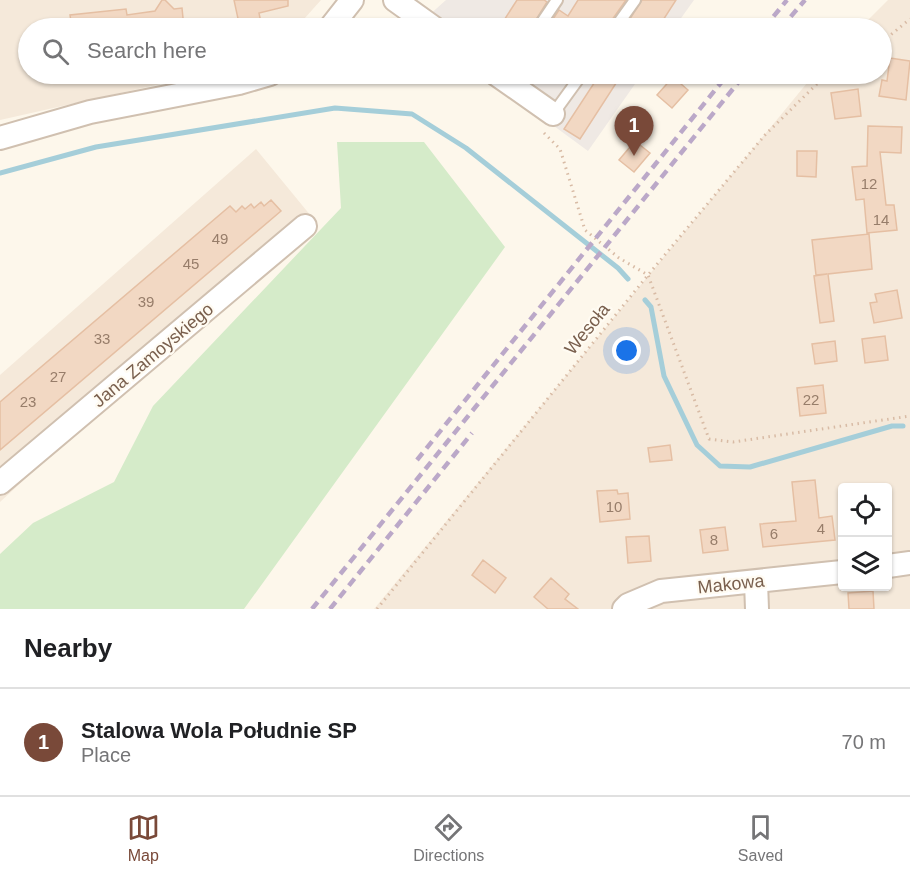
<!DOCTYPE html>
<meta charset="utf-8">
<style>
:root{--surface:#fff;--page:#f2f2f2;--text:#202124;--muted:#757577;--line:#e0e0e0;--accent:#794939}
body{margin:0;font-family:Helvetica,sans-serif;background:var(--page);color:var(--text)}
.controls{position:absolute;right:18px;bottom:18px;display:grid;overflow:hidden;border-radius:6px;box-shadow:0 2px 4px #0004}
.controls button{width:54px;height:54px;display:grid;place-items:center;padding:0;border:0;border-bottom:2px solid var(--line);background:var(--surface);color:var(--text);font:30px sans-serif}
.you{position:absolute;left:627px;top:351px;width:21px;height:21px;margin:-15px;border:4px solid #fff;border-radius:50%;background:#1a73e8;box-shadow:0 0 0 9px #1a73e833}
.badge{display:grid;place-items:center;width:39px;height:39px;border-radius:50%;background:var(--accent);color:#fff;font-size:20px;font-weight:700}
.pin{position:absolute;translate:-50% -50px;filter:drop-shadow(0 2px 3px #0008)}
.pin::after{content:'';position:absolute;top:32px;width:21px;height:18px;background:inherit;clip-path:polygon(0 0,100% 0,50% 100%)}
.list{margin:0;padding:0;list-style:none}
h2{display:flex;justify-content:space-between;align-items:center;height:78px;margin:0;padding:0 24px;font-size:26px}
h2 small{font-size:20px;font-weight:400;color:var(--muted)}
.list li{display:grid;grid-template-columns:39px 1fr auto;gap:18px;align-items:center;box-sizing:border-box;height:108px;padding:0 24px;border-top:2px solid var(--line)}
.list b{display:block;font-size:22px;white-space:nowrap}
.list p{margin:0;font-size:20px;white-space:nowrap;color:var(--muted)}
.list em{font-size:20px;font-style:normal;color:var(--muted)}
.icon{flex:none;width:33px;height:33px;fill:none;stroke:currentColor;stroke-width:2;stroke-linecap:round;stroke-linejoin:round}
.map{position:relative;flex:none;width:910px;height:609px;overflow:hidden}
.search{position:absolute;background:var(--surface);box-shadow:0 2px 4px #0004;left:18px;right:18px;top:18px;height:66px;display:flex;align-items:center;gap:15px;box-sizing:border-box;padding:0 21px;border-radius:33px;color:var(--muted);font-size:22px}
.sheet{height:186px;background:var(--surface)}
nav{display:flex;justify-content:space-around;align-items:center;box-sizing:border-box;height:84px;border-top:2px solid var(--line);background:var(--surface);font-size:16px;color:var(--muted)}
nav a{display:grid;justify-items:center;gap:3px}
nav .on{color:var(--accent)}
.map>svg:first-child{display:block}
.residential{fill:#f5e9da;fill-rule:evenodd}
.industrial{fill:#efe9e4}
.green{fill:#d5ebc9}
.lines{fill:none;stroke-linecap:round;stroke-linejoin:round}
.stream{stroke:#a5ced9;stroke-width:5}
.building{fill:#f2d8c3;stroke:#e5bfa3;stroke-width:1.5}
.lane-casing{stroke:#d0c0b0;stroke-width:14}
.street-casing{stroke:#d0c0b0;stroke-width:26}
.path{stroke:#d8bba5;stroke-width:3;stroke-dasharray:1.5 4.5;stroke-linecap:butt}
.lane{stroke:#fff;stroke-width:10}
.street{stroke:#fff;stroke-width:22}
.rail{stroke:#bba8c8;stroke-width:4.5;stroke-dasharray:9 6;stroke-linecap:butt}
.labels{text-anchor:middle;stroke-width:4.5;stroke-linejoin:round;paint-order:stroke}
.number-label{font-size:15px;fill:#977d6a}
.street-label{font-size:18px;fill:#795f4d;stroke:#fffbf2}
</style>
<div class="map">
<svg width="910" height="609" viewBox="0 0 910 609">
<rect width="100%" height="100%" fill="#fdf7eb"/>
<!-- residential -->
<path class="residential" d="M0,0H321L296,28H28V74H205L0,120Z
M888,0H910V609H374L807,83L817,74H882V28H860ZM842,488H888V586H842Z
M256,149L311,216L0,502V375Z"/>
<!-- industrial -->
<path class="industrial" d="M446,0H694L674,28H422L418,25Z
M483,74H642L588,151Z"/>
<!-- green -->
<path class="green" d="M337,142H424L505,247L244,609H0V554L33,523L114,482L153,406L341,208Z"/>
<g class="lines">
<!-- stream -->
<path class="stream" d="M0,173L96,147L335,108L412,114L466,148L618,268L628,279
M645,300L651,307L664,376L697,445L720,466L750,467L892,426H903"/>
</g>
<!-- building -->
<path class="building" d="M162,0H165L174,9L182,8L184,28H72L70,15L126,9L127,15L155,11Z
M234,0H288V6L259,13L262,28H240Z
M517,0H544L547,2L531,28H499Z
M578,0H626L609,24L608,28H547L559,10L568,16Z
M642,0H676L658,28H624Z
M890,58L910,61L906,100L879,96L882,80L887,81Z
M600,74H622L580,139L564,129Z
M673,77L688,90L672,108L657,95Z
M858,89L861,116L835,119L831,93Z
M868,126L902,127L901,153L880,152L886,205H894L897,230L867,233L864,199L856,200L852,167L867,166Z
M635,141L650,153L634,172L619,160Z
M797,151H817L816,177L797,176Z
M271,200L281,211L0,450V402L230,206L236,212L242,206L245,209L251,204L254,208L261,202L264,206Z
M869,234L872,269L828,274L834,321L820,323L814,276L827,274L816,275L812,240Z
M897,290L902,318L874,323L870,303L877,302L875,294Z
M885,336L888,360L865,363L862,339Z
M835,341L837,361L815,364L812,344Z
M823,385L826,413L800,416L797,388Z
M670,445L672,460L650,462L648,448Z
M815,480L819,518L832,516L835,540L763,547L760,524L796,521L792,482Z
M617,490L618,494L628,493L630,519L600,522L597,491Z
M725,527L728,550L703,553L700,530Z
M649,536L651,561L628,563L626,537Z
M483,560L506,578L495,593L472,575Z
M551,578L569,594L565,599L578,609H548L534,597Z
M873,591L874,609H849L848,593Z"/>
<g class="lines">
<!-- lane casing -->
<g class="lane-casing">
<path id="lane" d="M538,28L557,0
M615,28L635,0
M553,114L582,74"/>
</g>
<!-- street casing -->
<g class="street-casing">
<path id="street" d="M395,0L434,28
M330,28L352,0
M496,74L553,114
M0,138L90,112L239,83L270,74
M0,483L305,226
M888,566L910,563
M756,582L757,609
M624,609L628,605L661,591L842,572"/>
</g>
<!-- path -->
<path class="path" d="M882,42L910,19
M544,133L560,149L585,230L619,258L648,275L709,439L733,442L910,416
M377,609L648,275L765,135L827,74"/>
<!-- lane -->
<use href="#lane" class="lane"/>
<!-- street -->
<use href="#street" class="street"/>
<!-- rail -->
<path class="rail" d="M764,28L787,0
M781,28L805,0
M417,460L728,74
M312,609L745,74
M330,609L472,433"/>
</g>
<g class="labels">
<!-- number labels -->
<g class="number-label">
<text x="869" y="189">12</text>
<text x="881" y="225">14</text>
<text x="220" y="244">49</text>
<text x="191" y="269">45</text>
<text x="146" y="307">39</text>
<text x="102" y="344">33</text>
<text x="58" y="382">27</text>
<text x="811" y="405">22</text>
<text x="28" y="407">23</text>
<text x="614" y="512">10</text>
<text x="821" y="534">4</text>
<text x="774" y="539">6</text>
<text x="714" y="545">8</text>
</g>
<!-- street labels -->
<g class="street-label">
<text transform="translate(587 329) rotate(-51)" y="6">Wesoła</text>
<text transform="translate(153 355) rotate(-40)" y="6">Jana Zamoyskiego</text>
<text transform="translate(731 584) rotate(-6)" y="6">Makowa</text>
</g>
</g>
</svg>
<div class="controls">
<button><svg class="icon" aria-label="locate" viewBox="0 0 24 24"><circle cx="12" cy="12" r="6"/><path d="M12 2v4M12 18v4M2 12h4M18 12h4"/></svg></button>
<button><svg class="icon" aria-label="layers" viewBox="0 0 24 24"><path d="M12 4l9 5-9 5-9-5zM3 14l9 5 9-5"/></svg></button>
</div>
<div class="you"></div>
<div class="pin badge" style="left:634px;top:156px">1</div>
<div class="search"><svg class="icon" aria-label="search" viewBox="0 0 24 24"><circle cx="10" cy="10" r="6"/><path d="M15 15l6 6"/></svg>Search here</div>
</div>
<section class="sheet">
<h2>Nearby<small></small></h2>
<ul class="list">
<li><span class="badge">1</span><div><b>Stalowa Wola Południe SP</b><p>Place</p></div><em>70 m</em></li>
</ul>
</section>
<nav>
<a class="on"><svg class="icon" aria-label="map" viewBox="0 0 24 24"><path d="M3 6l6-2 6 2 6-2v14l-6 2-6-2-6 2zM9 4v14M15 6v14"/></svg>Map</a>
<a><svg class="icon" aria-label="directions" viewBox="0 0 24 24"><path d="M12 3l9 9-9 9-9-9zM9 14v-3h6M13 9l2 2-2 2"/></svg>Directions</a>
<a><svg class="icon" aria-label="saved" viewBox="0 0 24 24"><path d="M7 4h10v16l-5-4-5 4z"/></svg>Saved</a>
</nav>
